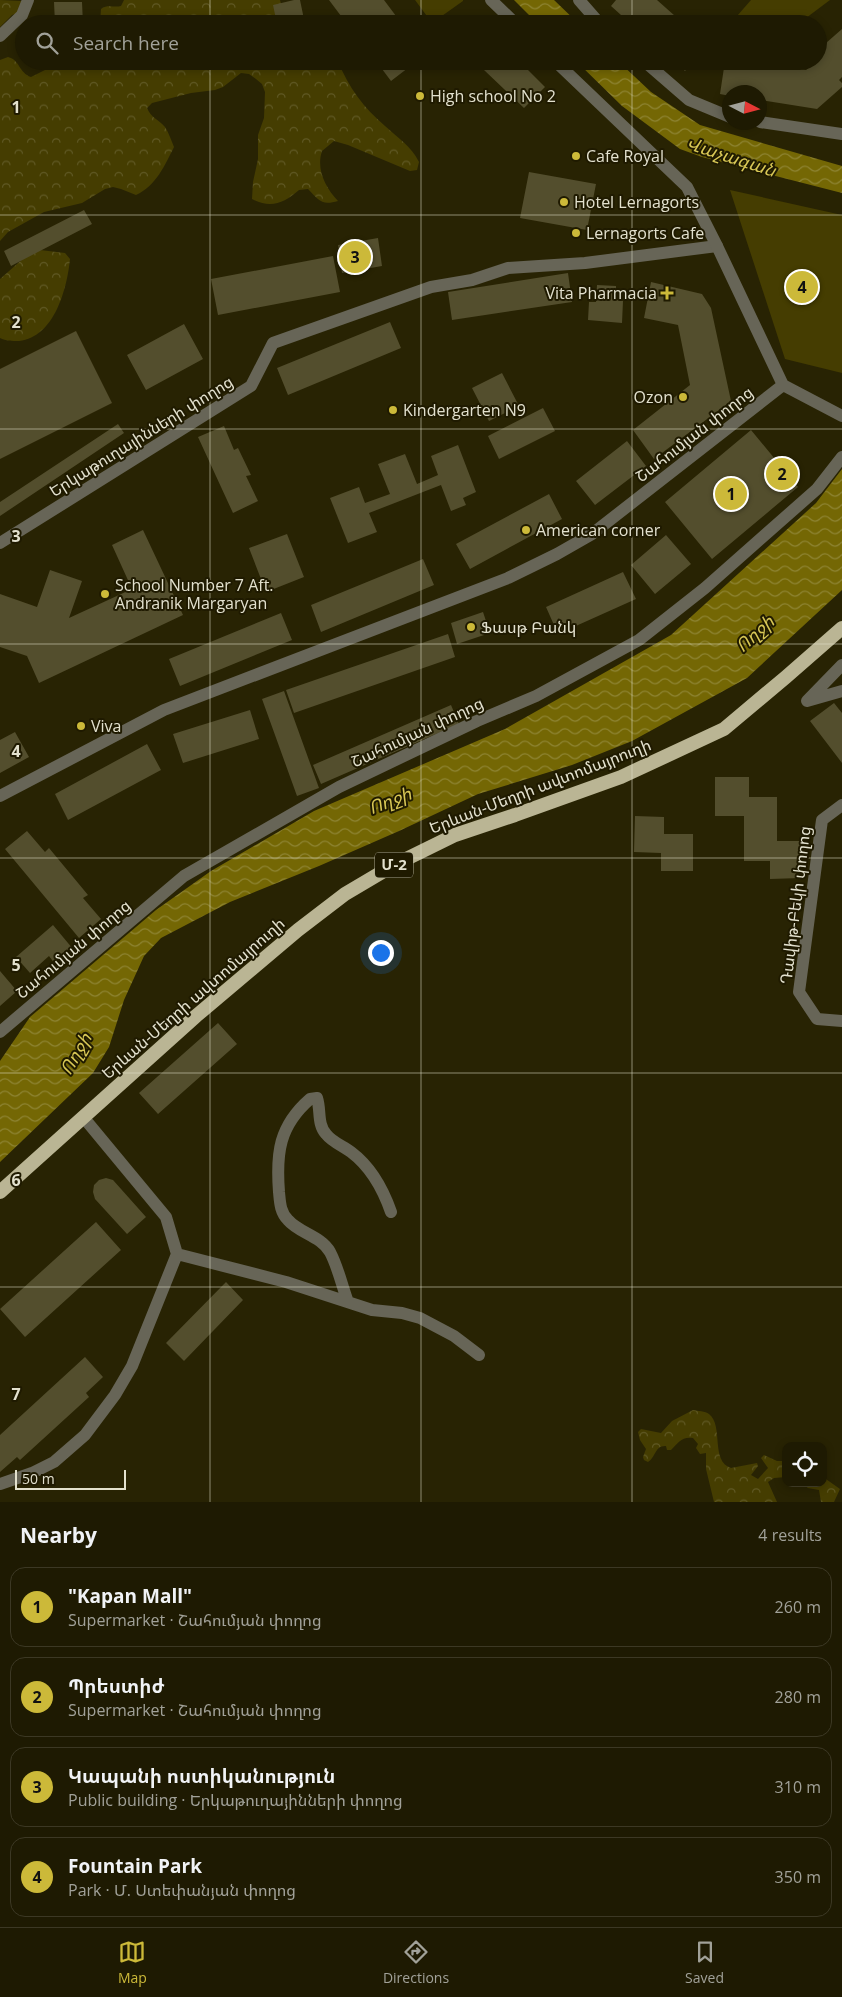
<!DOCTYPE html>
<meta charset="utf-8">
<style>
:root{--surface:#1e1a02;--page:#26230c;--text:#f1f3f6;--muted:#a1a199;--line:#3c3824;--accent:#ccb939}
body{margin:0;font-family:"Open Sans","Noto Sans Armenian",sans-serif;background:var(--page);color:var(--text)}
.controls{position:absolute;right:15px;bottom:15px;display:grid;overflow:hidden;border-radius:10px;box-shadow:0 2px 8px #0003}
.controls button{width:45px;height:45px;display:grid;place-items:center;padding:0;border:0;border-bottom:1px solid var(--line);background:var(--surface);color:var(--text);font:25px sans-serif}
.compass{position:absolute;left:722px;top:85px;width:45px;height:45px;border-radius:50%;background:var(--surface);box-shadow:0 2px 8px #0003;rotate:96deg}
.scale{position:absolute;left:15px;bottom:12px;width:111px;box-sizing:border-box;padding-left:5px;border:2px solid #e3e1ce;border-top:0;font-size:14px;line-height:18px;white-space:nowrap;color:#e3e1ce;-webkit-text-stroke:4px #1f1a00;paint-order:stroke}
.you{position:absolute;left:380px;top:952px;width:18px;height:18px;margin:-12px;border:4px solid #fff;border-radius:50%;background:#1a73e8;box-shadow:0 0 0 8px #1a73e833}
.badge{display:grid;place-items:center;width:32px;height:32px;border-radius:50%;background:var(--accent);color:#111;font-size:16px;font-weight:700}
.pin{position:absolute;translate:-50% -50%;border:2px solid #fff;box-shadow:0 1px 5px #0006}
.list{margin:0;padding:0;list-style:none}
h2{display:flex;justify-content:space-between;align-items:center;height:65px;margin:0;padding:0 20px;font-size:21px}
h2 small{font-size:16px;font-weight:400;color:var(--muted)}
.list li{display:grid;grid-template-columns:32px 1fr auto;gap:15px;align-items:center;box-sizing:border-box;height:80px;margin:0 10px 10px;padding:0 10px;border:1px solid var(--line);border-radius:15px}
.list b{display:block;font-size:19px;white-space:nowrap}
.list p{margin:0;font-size:16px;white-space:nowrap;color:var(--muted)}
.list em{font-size:16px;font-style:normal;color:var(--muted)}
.icon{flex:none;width:28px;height:28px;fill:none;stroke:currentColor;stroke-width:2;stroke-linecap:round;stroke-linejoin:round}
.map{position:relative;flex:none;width:842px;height:1502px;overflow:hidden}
.search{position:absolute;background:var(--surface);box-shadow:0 2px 8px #0003;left:15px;right:15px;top:15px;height:55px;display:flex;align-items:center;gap:12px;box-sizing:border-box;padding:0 18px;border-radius:28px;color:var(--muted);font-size:19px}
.sheet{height:425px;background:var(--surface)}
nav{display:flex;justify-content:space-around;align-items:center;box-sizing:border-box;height:70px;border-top:1px solid var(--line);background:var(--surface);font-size:14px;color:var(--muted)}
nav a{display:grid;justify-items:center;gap:2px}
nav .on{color:var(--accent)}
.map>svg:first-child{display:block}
.green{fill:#453d01}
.forest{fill:url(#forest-crowns)}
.water{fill:url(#water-waves)}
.building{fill:#534e2d}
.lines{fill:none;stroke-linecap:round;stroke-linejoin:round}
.minor{stroke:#676557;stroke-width:12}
.tertiary{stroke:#676557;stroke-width:12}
.trunk{stroke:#bab594;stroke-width:14}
.grid{fill:none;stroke:#e3e1ce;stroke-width:1;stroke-opacity:0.55}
.poi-dot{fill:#ccb939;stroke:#1f1a00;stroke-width:2}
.labels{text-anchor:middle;stroke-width:4;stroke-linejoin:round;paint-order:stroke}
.shield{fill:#1f1a00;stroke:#a8a590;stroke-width:1}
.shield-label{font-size:15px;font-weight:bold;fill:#e3e1ce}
.poi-label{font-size:16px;fill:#e3e1ce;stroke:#1f1a00;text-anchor:start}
.street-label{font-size:16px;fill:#e3e1ce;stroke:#1f1a00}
.water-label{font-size:18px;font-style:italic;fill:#d8c755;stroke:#1f1a00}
.grid-label{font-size:16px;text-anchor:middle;font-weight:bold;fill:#e3e1ce;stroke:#1f1a00;stroke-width:4;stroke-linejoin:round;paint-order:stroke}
</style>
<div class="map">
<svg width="842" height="1502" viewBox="0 0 842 1502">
<defs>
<pattern id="forest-crowns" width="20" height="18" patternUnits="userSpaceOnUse" patternTransform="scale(1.25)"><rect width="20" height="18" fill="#453d01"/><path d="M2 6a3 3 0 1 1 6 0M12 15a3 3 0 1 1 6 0" fill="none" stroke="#605925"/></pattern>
<pattern id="water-waves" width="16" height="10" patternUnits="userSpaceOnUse" patternTransform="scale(1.25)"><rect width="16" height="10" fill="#746704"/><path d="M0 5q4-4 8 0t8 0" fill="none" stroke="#8e8433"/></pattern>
</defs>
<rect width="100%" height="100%" fill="#282303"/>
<!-- green -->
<path class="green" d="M415,0H463V1L432,23Z
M751,0H830L798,24H730Z
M730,190L842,215V373L785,359Z"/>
<!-- forest -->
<path class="forest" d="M0,0L22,1L20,12L12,15L0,27Z
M124,0H280L282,8L274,24H100L101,9C108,4 114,8 121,6Z
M8,57C20,60 19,73 31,77L63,61H338C348,87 364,108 385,126C398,138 411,146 419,162L417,170L410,171L348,145L334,141L322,151C316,169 325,187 338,201C321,206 319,200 308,189L299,190C284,203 271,209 252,199L253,182L258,159V135L264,118L265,92L262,84L256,79L249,74L241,73L223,87L215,90L191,93L152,103L147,108C151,118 158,119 165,127C169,133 171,140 174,147C165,165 156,186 136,195L121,189L113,187L105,189L82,203L44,212L8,232L0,241V60Z
M40,250L65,253L70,259C67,288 55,337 19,341C12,341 6,341 0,338V279L25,257Z
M693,1410C698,1411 705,1411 709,1414C724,1426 710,1461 731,1468L757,1463L758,1466L751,1475L758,1479L768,1468L761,1458L764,1455L777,1461H786V1477L774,1478L768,1482L777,1502H714L706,1469V1453L700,1454L696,1448L698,1444L693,1438C682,1436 678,1443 671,1450H667L666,1446C655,1445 656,1457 648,1462L644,1460L643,1457L646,1449L640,1440L638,1432L641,1429L661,1433L672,1421Z
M823,1477L840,1489L834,1502H821L819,1490L808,1488L802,1483H823Z"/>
<!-- water -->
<path class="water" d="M514,0H554L579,24H538Z
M576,61H618L651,92L700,125L842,166V193L702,157L680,149L622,106Z
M842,469V590L747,678L632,741L572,765L478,794L399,831L319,866L230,902L161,938L144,956L124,1000L109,1047L93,1073L0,1162V1061L30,1017L156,910L211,871L314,811L505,729L671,635L816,503Z"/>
<!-- building -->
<path class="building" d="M294,0H300L305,24H277L273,5Z
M329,0H384L402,24H347Z
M616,0H657L684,24H631L611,6Z
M54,2H82L83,24H55Z
M842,29V77L839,80L842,83V87L817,109L760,100V92H730V96L720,94L725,61H749L806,70L818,61V50Z
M376,61H417L391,81Z
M492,61H519L545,87L524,108L484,70Z
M674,61H694L685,71Z
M529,172L596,184L587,230L520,218Z
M84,210L92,224L11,266L4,251Z
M378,238L382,266L342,273L338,245Z
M333,256L340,292L218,315L211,279Z
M568,273L572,302L452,320L448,292Z
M651,282L702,294L711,308L731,401L654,459L633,430L690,385L678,325L644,318Z
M597,285L616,286V300L623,301L622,323L588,320L589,302H596Z
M390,322L401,348L288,395L277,368Z
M184,324L203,359L146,390L127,355Z
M76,331L112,403L0,459V369Z
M502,373L519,406L489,421L472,388Z
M543,408L555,431L499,459L488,436Z
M118,424L124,433L0,516V502Z
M224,426L234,450L238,448L251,475L246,476L258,501L233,513L198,437Z
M751,430L798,487L712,559L665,502Z
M627,441L646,466L595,505L576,481Z
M458,445L476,492L463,498L466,505L451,511L441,485L369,513L377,532L348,543L330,498L359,487L365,503L390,494L378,464L405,454L417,484L438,475L431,456Z
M549,494L562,519L470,569L456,544Z
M143,530L183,615L39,683L27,656L0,647V594L37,607L50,570L82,581L69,618L132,589L112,545Z
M287,534L304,577L266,592L249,548Z
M666,535L691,564L655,594L631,565Z
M423,559L434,585L321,632L311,605Z
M623,572L636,599L558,634L546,607Z
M483,612L490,633L457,644L451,623Z
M281,613L292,640L180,686L169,659Z
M448,634L455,657L294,713L286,690Z
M284,691L319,788L297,796L262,699Z
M834,703L842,713V763L810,721Z
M451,705L459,724L321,784L313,765Z
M250,710L259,739L183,763L173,734Z
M15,732L29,757L0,773V740Z
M147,744L161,770L68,820L55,794Z
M715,777H749V797H777V841H800L801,878L770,879V861H744V816H715Z
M635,816L664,817V834H693V871H661V853L634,852Z
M27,831L45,852L49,848L88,895L83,898L101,919L79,938L5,849Z
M53,925L73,949L55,964L49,956L30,973L16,957Z
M0,971L17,991L0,1006Z
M218,1023L237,1044L158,1114L139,1093Z
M106,1178L113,1180L146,1217L127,1234L95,1199L93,1192L94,1185L99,1180Z
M96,1222L121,1250L25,1337L0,1309Z
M226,1282L243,1300L184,1361L166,1343Z
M85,1357L103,1377L86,1393L89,1397L20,1460L17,1457L0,1472V1435Z"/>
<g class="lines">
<!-- minor -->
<path class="minor" d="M0,36L22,15L28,0
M0,543L251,386L273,343L431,287L472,280L508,268L585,263L717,246
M842,665L807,701L842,691
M842,805L822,820L799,992L817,1019L842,1021
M177,1254L286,1282L372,1310L402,1313L420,1318L454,1336L479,1355
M348,1302C342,1286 338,1267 330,1252C321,1236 299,1233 288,1220C280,1212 280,1202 279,1192C276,1153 279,1126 310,1099L317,1098C321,1110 317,1124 326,1134C332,1142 343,1146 351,1152C371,1167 383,1189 391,1212
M0,1484L32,1473L54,1462L85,1435L115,1395L132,1366L177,1254L166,1217L84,1118"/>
<!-- tertiary -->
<path class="tertiary" d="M491,0L516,24
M579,0L600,24
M555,61L687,187L717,246L783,385
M644,61L689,100L730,117
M760,122L842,134
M783,385L842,416
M0,796L164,710L508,578L557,554L592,534L783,385
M0,1032L184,876L339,787L477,721L536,696L639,640L705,588L817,489L842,457"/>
<!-- trunk -->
<path class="trunk" d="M0,1192L196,1016L298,930L345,894L394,865L455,835L515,815L621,777L724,729L786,677L842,628"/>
</g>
<!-- grid -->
<path class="grid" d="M210,0V24M421,0V24M632,0V24M210,61V1502M421,61V1502M632,61V1502M0,215H842M0,429H842M0,644H842M0,858H842M0,1073H842M0,1287H842"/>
<!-- markers -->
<g class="poi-dot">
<circle cx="420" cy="96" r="5"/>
<circle cx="576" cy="156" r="5"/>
<circle cx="564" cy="202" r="5"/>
<circle cx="576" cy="233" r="5"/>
<path d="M664.5 285.5h5v5h5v5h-5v5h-5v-5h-5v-5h5z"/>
<circle cx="683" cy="397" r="5"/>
<circle cx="393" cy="410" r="5"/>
<circle cx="526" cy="530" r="5"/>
<circle cx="105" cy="594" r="5"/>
<circle cx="471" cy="627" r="5"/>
<circle cx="81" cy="726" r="5"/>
</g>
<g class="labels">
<!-- shield labels -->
<rect class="shield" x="375" y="852.5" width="38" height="25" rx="4"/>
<g class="shield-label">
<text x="394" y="870">Մ-2</text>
</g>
<!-- poi labels -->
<g class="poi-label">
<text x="430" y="102">High school No 2</text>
<text x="586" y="162">Cafe Royal</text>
<text x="574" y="208">Hotel Lernagorts</text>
<text x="586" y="239">Lernagorts Cafe</text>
<text x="657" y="299" text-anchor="end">Vita Pharmacia</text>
<text x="673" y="403" text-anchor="end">Ozon</text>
<text x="403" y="416">Kindergarten N9</text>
<text x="536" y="536">American corner</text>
<text x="115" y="591">School Number 7 Aft.<tspan x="115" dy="18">Andranik Margaryan</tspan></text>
<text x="481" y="633">Ֆասթ Բանկ</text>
<text x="91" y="732">Viva</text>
</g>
<!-- street labels -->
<g class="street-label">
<text transform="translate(694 434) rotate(-38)" y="6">Շահումյան փողոց</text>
<text transform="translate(141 436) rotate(-32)" y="6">Երկաթուղայինների փողոց</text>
<text transform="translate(417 732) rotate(-25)" y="6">Շահումյան փողոց</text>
<text transform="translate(540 786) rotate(-21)" y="6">Երևան-Մեղրի ավտոմայրուղի</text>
<text transform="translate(795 905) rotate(-83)" y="6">Դավիթ-Բեկի փողոց</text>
<text transform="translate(73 949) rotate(-40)" y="6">Շահումյան փողոց</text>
<text transform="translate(193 998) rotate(-41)" y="6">Երևան-Մեղրի ավտոմայրուղի</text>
</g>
<!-- water labels -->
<g class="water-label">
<text transform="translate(731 157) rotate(18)" y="6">Վաչագան</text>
<text transform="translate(755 634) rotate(-42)" y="6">Ողջի</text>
<text transform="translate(390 801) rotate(-21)" y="6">Ողջի</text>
<text transform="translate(76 1054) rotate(-60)" y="6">Ողջի</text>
</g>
</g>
<g class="grid-label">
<text x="16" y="113">1</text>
<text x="16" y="328">2</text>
<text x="16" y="542">3</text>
<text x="16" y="757">4</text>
<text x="16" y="971">5</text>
<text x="16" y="1186">6</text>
<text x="16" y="1400">7</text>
</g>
</svg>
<div class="controls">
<button><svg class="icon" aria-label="locate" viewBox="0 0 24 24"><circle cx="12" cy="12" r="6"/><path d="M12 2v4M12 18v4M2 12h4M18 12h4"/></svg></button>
</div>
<svg class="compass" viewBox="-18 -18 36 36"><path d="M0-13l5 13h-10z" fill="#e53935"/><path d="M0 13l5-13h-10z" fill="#a1a199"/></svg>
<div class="scale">50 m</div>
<div class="you"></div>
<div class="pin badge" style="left:731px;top:494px">1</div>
<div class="pin badge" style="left:782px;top:474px">2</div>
<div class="pin badge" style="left:355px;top:257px">3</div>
<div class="pin badge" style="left:802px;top:287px">4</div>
<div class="search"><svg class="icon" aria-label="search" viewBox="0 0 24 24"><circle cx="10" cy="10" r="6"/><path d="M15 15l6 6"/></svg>Search here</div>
</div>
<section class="sheet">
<h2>Nearby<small>4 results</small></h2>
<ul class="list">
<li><span class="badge">1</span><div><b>&quot;Kapan Mall&quot;</b><p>Supermarket · Շահումյան փողոց</p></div><em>260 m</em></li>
<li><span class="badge">2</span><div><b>Պրեստիժ</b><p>Supermarket · Շահումյան փողոց</p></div><em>280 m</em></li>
<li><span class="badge">3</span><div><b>Կապանի ոստիկանություն</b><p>Public building · Երկաթուղայինների փողոց</p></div><em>310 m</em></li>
<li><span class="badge">4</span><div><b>Fountain Park</b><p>Park · Մ. Ստեփանյան փողոց</p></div><em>350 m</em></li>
</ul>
</section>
<nav>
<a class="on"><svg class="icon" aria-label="map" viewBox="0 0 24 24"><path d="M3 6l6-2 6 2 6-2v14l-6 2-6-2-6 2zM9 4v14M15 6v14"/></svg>Map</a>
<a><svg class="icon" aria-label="directions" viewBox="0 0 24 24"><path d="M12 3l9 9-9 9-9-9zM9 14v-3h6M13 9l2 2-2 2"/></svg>Directions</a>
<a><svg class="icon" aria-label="saved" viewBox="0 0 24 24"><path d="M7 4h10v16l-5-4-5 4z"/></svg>Saved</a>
</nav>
